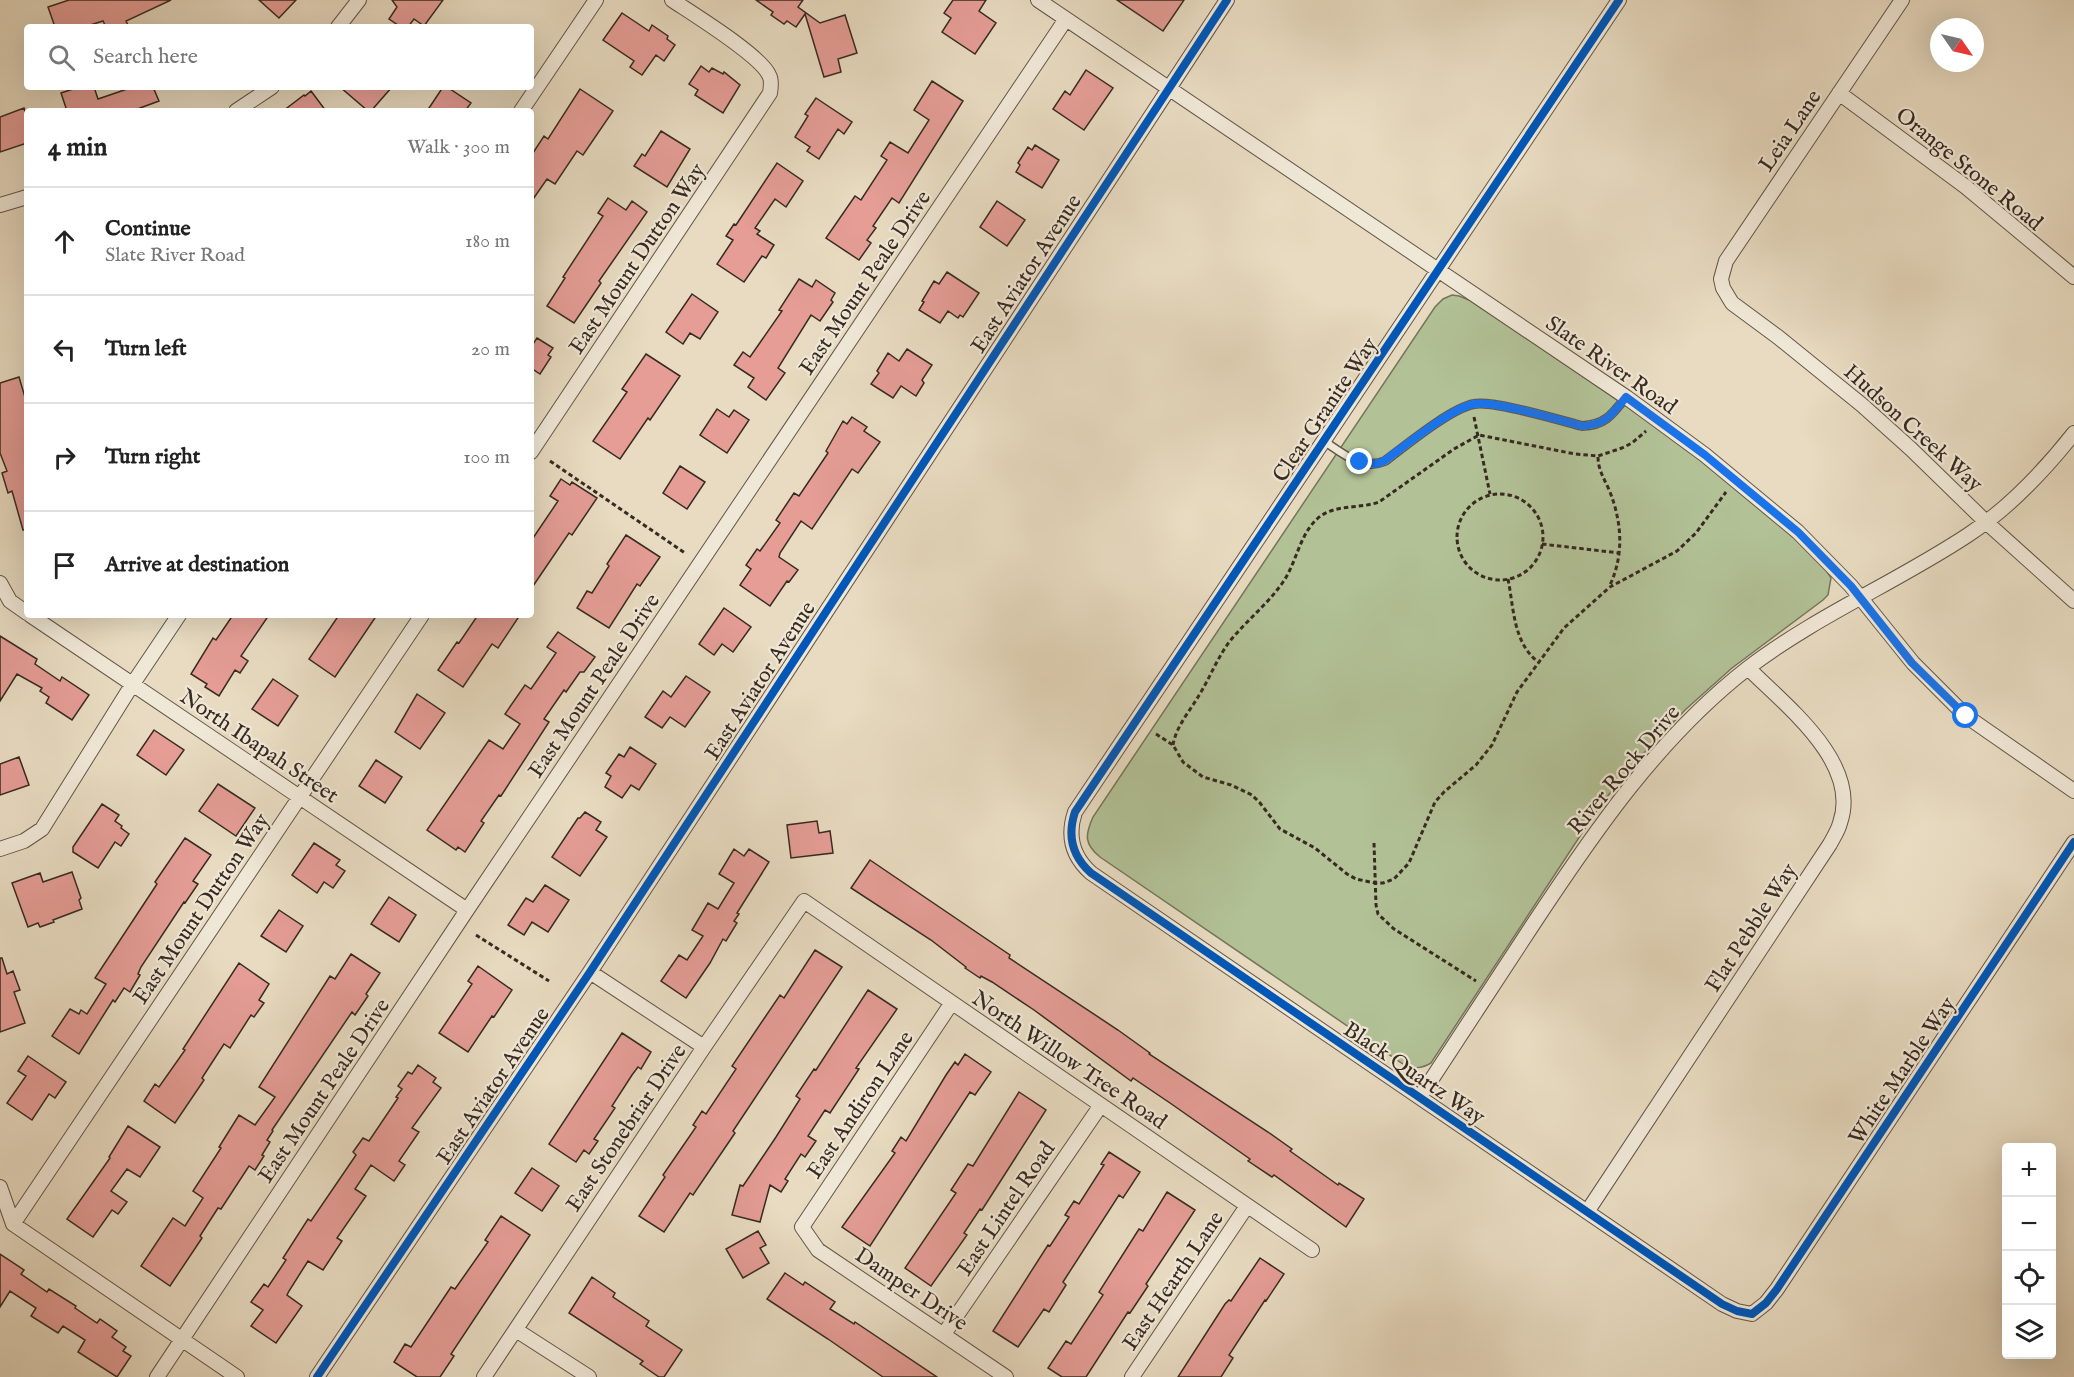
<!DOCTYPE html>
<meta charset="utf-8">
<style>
:root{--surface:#fff;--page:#f6f6f6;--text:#222;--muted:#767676;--line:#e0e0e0}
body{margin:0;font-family:"IM FELL English",serif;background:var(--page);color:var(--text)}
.controls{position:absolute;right:18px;bottom:18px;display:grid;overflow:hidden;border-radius:6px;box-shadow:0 6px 24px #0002}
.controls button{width:54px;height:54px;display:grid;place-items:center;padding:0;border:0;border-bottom:2px solid var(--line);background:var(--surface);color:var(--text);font:30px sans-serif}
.compass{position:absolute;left:1930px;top:18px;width:54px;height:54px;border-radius:50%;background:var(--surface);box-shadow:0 6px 24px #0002;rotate:124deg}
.stop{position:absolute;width:18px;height:18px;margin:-14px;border:4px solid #1a73e8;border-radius:50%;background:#fff}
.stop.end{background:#1a73e8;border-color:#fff;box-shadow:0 2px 6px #0008}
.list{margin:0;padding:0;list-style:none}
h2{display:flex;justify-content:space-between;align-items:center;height:78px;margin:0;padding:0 24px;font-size:26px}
h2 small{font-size:20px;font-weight:400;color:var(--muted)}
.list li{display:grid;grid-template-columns:39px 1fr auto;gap:18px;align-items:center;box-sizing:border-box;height:108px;padding:0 24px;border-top:2px solid var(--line)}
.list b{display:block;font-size:22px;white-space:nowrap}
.list p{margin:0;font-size:20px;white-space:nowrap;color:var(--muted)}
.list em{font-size:20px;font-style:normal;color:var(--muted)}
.icon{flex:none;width:33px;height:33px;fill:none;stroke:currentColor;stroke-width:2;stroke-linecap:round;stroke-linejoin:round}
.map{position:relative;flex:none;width:2074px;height:1377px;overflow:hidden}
.search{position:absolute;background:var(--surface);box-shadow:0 6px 24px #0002;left:24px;top:24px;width:510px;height:66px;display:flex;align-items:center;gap:15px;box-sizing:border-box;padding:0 21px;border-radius:6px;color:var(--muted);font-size:22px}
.panel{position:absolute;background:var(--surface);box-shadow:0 6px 24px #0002;left:24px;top:108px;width:510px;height:510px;border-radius:6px}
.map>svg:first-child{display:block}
.green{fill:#b2c196;stroke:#74765c;stroke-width:1.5}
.building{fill:#e59d96;stroke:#372a21;stroke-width:1.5}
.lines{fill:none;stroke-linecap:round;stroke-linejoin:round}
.lane-casing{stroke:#635649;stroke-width:10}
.street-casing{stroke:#635649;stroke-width:16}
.path{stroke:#372a21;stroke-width:3;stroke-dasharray:4.5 3;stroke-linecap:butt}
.lane{stroke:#f0e8d7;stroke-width:7}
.street{stroke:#f0e8d7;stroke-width:14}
.cycleway-casing{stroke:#f0e8d7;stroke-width:11}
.cycleway{stroke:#0057b8;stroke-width:8}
.route{stroke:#1a73e8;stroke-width:8}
.labels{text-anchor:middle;stroke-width:4.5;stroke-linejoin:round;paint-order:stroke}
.street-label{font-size:22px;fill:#372a21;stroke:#f0e8d7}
</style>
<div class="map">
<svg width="2074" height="1377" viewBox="0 0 2074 1377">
<rect width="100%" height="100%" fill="#e8dbc1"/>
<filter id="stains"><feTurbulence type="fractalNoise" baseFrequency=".00333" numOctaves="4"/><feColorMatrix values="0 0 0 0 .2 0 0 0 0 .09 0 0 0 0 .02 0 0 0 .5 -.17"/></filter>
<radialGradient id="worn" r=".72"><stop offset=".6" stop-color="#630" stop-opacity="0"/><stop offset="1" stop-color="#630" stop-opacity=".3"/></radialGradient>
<!-- green -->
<path class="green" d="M1452,295L1459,296L1469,300C1567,366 1666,429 1756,504C1780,524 1815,550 1831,578L1828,595L1823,600L1732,668L1685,710L1642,755L1601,804L1431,1063C1421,1069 1413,1069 1403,1064L1100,857C1084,844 1085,835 1093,817L1435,307L1443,299Z"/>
<!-- building -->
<path class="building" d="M69,0H171L126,21L129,27H106L103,21L84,27H55L48,7Z
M259,0H296L279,18Z
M392,0H443L424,26L414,19L408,27H401L389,19L397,7Z
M756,0H803L798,7L820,23L845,15L857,53L838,59L841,72L824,77L805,14L796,27L787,21L784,24L771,15L773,12Z
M953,0H986L979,11L996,23L975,54L942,32L951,18L944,13Z
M1117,0H1184L1163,31Z
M622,13L649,31L652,25L668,36L667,39L675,45L664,61L656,55L642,75L630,67L634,61L603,40Z
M701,66L709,72L712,68L723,74L724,72L740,85L723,113L695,95L698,90L689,84Z
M1086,70L1113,88L1084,130L1053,109L1065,91L1070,95Z
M932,81L963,101L899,203L892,198L873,226L876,228L867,240L871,243L859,260L826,238L855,196L861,200L887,160L881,156L890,142L908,153L929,120L914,110Z
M79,87H94L98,99L133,87H153L159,101L132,111H67L61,93Z
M340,87H392L371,111H368Z
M443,87H447L471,103L465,111H427Z
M580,89L613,111L583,155L577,151L555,184L547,179L531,202V156L544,136L548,139Z
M311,91L326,111H283L304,95L305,96Z
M816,98L852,122L844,134L838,129L819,159L807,151L810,147L795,137L808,116L805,114Z
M24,108L27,118V143L0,152V117Z
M661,131L690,149L667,187L634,166L642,154L645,156Z
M1035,145L1059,160L1042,188L1016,172L1020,165L1018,163L1028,147L1032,150Z
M777,163L803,181L786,207L775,199L755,228L760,231L757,234L774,245L766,258L762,256L744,282L717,264L733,240L726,236L734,224L736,225Z
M608,198L626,210L632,201L647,212L599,281L601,283L574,323L547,306L565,278L563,277L603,216L598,213Z
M997,201L1025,220L1007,246L980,227Z
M947,272L979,293L963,317L960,315L958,318L948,311L940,323L919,310L924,302L922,301L934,281L939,284Z
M799,279L812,287L816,280L835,293L831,300L833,302L820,321L811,315L778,368L785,373L766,400L748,387L754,378L734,365L743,352L750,357L782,311L779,310Z
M692,294L718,312L700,339L690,333L683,344L666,332Z
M537,338L553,348L548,355L551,357L540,374L531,368V347Z
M907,349L932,365L922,380L924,383L916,396L901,386L893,398L871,384L879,373L877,371L888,353L899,361Z
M646,354L680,376L650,420L648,418L620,459L593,441L627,392L622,389Z
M19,377L27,404V529L23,530L12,491L8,493L2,473L7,471L0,453V383Z
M717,409L729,417L734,410L749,420L727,453L700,435Z
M852,417L867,427L864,431L880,442L858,473L852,469L812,529L801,521L780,553L779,557L798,570L789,582L787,581L770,606L740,585L751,569L746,565L757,549L760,551L780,523L776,520L794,493L799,496L828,453L826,451L843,421L847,424Z
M680,466L705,482L687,509L663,493Z
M561,479L570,485L572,482L597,498L572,535L569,533L531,589V541L558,501L550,496Z
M626,535L660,557L640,586L637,584L609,628L577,608L587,591L592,593L609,566L607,564Z
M724,608L751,627L733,652L722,644L714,655L699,644Z
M233,615H269L241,656L248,661L240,673L235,670L219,696L205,687L207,684L191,674L213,638L216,640Z
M339,615H377L335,677L309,659Z
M478,615H520L498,648L492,644L463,687L438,670L457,642L459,643Z
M558,632L595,657L584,672H580L566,692L564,690L544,719L549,722L501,796L499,795L481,821L484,823L465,852L458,847L456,850L427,830L489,740L503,749L520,724L505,714L525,685L531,689L556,653L547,647Z
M0,636L37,659L35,664L60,681L62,677L89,695L72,720L46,703L49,697L40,691L42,688L17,674L0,701Z
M686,676L710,692L685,727L670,717L662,728L645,717L663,691L671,697Z
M273,679L298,696L278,726L252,709Z
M417,694L445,713L420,749L395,732Z
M154,730L184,750L166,775L137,755Z
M630,747L656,764L639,790L631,785L622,798L605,787L611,776L606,773L619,754L624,757Z
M19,757L29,785L0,795V764Z
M376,760L402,777L385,803L359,786Z
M218,784L255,808L236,836L199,811Z
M102,804L119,815L115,821L122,826L121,828L129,834L121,846L115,842L98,868L73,852V847Z
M585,812L601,822L596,830L607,837L580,876L552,857L578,818H580Z
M817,821L819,833L830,831L833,853L791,858L787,825Z
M185,838L211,855L193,881L198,884L185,903L184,902L141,967L138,974L140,975L130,992L124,988L115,1002L113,1000L79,1054L52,1036L70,1009L79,1014L81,1010L87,1014L106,984L95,978L157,884L155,882Z
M314,843L340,860L336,865L345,871L333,888L324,882L317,893L292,875Z
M734,849L744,856L749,849L769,862L737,913L739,914L734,921L737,923L726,941L723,939L710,963L686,998L661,981L679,955L687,960L703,936L692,930L708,903L718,909L734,883L719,874Z
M870,860L1010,955L1009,958L1118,1030L1150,1053L1149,1054L1268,1132L1292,1149L1290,1151L1338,1185L1339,1183L1364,1199L1346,1227L1274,1175L1272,1177L1248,1161L1250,1159L1170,1103L1133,1078L1131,1081L1034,1010L992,982L981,976L980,978L965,968L966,967L931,940L851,888Z
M72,872L81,898L79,900L82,909L53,920L54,922L40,927L38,923L28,927L12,883L40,873L43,882Z
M545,885L569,900L548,932L532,922L524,935L508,925L526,898L533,902Z
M389,897L416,915L399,942L371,924Z
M279,910L303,926L286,952L261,936Z
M815,950L842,967L733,1131L735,1133L718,1158L693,1195L690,1193L664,1232L639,1216L665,1177L663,1175L696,1127L693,1125L702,1111L706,1114L736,1069L732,1066L780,995L784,998Z
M351,954L380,973L366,994L368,996L355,1015L352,1012L272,1130L273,1131L267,1140L270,1142L262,1155L264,1156L255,1170L249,1166L221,1209L218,1208L200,1236L202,1238L170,1286L141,1266L173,1218L185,1226L203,1198L193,1191L221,1148L219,1147L239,1115L255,1125L275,1097L259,1087L330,976L335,979Z
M0,958H2L7,974L13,971L20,990L14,992L25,1023L0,1032Z
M239,963L269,984L259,1000L264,1003L254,1017L251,1015L230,1048L224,1044L202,1078L204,1080L175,1123L144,1101L155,1084L159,1087L185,1050L183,1049Z
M478,966L512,990L494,1017L492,1016L468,1052L439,1033L472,984L468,981Z
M868,990L897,1009L856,1068L859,1069L830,1113L825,1110L808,1136L816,1141L805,1157L801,1154L785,1179L788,1181L781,1192L770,1185L760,1222L732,1215L740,1185L743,1186L776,1137L800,1099L796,1096L814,1069L816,1070Z
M622,1033L651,1052L641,1069L638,1067L632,1075L612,1106L615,1108L594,1139L598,1141L589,1154L584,1150L576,1162L549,1144Z
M965,1054L991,1072L975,1095L970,1092L870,1246L842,1227L895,1153L892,1151L901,1137L906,1141L946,1075L955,1062L958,1065Z
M28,1056L66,1082L55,1098L49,1094L32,1120L7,1103L26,1076L18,1071Z
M418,1065L436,1078L433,1082L441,1088L412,1128L419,1132L399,1161L405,1165L394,1181L371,1165L355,1189L366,1196L337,1238L342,1241L323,1270L308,1261L289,1291L287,1295L302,1306L276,1343L251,1326L263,1310L251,1302L264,1284L268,1287L286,1260L283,1258L308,1219L311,1221L356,1155L353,1152L363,1138L369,1141L398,1098L396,1097L402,1089L398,1086L408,1072L412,1074Z
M1019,1092L1046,1110L982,1210L980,1209L964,1233L967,1235L931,1286L905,1268L956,1193L951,1190L968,1164L973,1166Z
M128,1126L160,1147L140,1177L127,1169L111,1191L127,1202L118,1214L112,1210L93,1237L67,1219L110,1158L109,1157Z
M1109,1152L1140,1172L1123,1198L1119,1195L1063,1282L1066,1285L1049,1312L1044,1309L1018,1347L993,1331L1048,1245L1050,1246L1069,1217L1065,1215L1074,1201L1079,1204L1104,1165L1101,1164Z
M532,1168L559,1186L542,1211L515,1193Z
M1167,1192L1195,1210L1146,1284L1148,1286L1130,1313L1128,1312L1086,1377H1062L1048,1368L1066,1341L1071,1344L1103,1295L1099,1292L1139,1229L1143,1231Z
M501,1216L530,1235L451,1354L454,1356L440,1377H417L394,1362L405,1344L411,1347L451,1287L455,1289L488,1242L485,1240Z
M758,1231L766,1245L760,1248L769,1263L743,1278L726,1249Z
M0,1254L24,1270L21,1274L47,1292L49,1289L76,1306L75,1308L97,1323L100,1319L117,1331L112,1337L126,1347L123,1351L131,1356L117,1377L78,1352L85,1340L63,1326L58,1333L31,1316L36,1308L10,1291L0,1307Z
M1260,1258L1284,1274L1266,1301L1265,1300L1229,1355L1233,1358L1221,1377H1178L1225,1304L1229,1300L1231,1301Z
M785,1273L803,1285L805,1282L835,1302L830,1309L854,1324L855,1322L937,1377H883L828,1339L767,1299Z
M592,1277L615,1293L613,1297L649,1321L646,1326L682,1350L664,1377H659L640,1364L643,1361L569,1313Z"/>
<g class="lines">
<!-- lane casing -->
<g class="lane-casing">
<path id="lane" d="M1324,441C1342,453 1362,471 1385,461C1405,446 1451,408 1474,404C1493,400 1559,420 1582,426C1605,425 1612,415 1626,397"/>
</g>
<!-- street casing -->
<g class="street-casing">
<path id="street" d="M1038,0L1626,397L1705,455L1798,532L1851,586L1913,663L1966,716L2074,791
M1619,0L1075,812C1067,836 1072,856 1091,873L1722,1304L1737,1311L1752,1314L1766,1303L1777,1289L2074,842
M1902,0L1726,261L1721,279L1723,288L1732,303L1778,337L1862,405L1911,449L1986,522L2074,601
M338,27L359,0
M1839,93L1966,187L2074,277
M236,111L272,87
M521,111L596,0
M0,205L27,197
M531,452L770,93C771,87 772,80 769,75C760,55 693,14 672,0
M0,583L10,601L27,613
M30,615L467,910
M0,849L24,841L42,829L132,685L179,615
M590,972L704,1047
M951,1004L802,1227L818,1250L1006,1377
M1420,1097C1457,1040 1495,983 1532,926C1594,832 1658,738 1748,668C1816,616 1897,582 1968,535C2009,508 2044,471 2074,433
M0,1187L13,1224L237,1377
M1587,1212L1830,844C1833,838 1838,831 1840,823C1861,763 1786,706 1748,668
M13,1224L422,615
M516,1330L589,1377
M944,1334L1101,1105
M157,1377L467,910L1066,19
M317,1377L590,972L1227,0
M484,1377L704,1047L804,901L1312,1250
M1132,1377L1247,1206"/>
</g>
<!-- path -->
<path class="path" d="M1474,417L1490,494
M1598,457C1598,470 1605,480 1610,492C1622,523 1624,555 1610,585
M550,461L685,553
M1457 537a43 43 0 1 1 86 0a43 43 0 1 1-86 0Z
M1542,544L1619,553
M1508,579C1514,609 1513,642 1538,662
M1156,734L1173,745L1183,762L1203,777L1231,785L1252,795L1260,803L1280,829L1315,848L1347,874L1356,879L1375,883H1383L1394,879L1409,863L1435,802L1444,792L1476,765L1492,745L1517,692L1564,628L1610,587L1677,551L1696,533L1726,492
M1173,745C1176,727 1189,712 1198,697C1210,678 1217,658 1230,641C1247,620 1268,604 1283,582C1297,562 1299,535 1318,518C1334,504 1360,509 1379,502L1454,449L1479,435L1575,454L1598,456L1622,448L1632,443L1646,431
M1374,843L1376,905L1378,914L1394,929L1476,981
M476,935L549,981"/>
<!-- lane -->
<use href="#lane" class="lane"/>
<!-- street -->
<use href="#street" class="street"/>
<!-- cycleway casing -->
<g class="cycleway-casing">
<path id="cycleway" d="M1619,0L1075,812C1067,836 1072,856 1091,873L1722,1304L1737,1311L1752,1314L1766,1303L1777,1289L2074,842
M317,1377L590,972L1227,0"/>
</g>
<!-- cycleway -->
<use href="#cycleway" class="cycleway"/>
</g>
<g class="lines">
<!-- route -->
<path class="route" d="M1360,462L1376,464L1384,461C1405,446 1451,408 1474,404C1493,400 1559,420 1582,426C1605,425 1612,415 1626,397L1705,455L1798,532L1851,586L1912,663L1966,716"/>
</g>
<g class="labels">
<!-- street labels -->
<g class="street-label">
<text transform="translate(1789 130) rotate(-56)" y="8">Leia Lane</text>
<text transform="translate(1970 168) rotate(39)" y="8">Orange Stone Road</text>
<text transform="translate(636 258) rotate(-56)" y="8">East Mount Dutton Way</text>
<text transform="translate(1025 273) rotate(-57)" y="8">East Aviator Avenue</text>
<text transform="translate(864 282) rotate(-56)" y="8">East Mount Peale Drive</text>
<text transform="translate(1612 364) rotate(35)" y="8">Slate River Road</text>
<text transform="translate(1324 409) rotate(-56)" y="8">Clear Granite Way</text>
<text transform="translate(1914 427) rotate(42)" y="8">Hudson Creek Way</text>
<text transform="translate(759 680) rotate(-57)" y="8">East Aviator Avenue</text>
<text transform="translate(593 685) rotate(-56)" y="8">East Mount Peale Drive</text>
<text transform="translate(260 745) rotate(34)" y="8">North Ibapah Street</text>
<text transform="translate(1623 769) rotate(-50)" y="8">River Rock Drive</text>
<text transform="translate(200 908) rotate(-56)" y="8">East Mount Dutton Way</text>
<text transform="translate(1750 927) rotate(-57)" y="8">Flat Pebble Way</text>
<text transform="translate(1070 1059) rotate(34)" y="8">North Willow Tree Road</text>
<text transform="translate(1901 1070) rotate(-56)" y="8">White Marble Way</text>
<text transform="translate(1415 1072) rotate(34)" y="8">Black Quartz Way</text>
<text transform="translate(492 1085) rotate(-56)" y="8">East Aviator Avenue</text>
<text transform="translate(323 1090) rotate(-56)" y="8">East Mount Peale Drive</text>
<text transform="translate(859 1104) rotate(-56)" y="8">East Andiron Lane</text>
<text transform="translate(625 1127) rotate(-56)" y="8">East Stonebriar Drive</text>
<text transform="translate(1005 1208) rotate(-56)" y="8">East Lintel Road</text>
<text transform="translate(1172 1280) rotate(-56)" y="8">East Hearth Lane</text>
<text transform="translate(912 1288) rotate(34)" y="8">Damper Drive</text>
</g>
</g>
<rect width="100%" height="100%" filter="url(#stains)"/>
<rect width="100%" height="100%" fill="url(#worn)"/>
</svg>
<div class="controls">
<button>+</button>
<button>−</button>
<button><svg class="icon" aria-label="locate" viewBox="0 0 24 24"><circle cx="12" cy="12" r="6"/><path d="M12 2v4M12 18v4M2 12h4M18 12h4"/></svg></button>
<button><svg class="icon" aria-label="layers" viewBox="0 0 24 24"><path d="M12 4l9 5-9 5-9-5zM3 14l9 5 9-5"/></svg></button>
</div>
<svg class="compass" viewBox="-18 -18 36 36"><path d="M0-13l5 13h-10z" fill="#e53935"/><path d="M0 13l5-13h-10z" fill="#767676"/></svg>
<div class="stop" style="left:1966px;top:716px"></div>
<div class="stop end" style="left:1360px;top:462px"></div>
<div class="search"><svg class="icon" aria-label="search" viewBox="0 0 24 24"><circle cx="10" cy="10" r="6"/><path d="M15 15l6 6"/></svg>Search here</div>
<section class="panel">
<h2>4 min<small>Walk · 300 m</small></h2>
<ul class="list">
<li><svg class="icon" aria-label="ahead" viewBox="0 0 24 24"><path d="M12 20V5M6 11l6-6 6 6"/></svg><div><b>Continue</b><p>Slate River Road</p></div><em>180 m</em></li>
<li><svg class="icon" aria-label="left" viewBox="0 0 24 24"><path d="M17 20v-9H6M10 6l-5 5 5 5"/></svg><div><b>Turn left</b></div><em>20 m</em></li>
<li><svg class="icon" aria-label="right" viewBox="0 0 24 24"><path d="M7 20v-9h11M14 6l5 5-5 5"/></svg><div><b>Turn right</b></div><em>100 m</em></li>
<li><svg class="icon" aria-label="arrive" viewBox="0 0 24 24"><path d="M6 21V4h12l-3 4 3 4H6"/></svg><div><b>Arrive at destination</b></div></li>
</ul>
</section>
</div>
